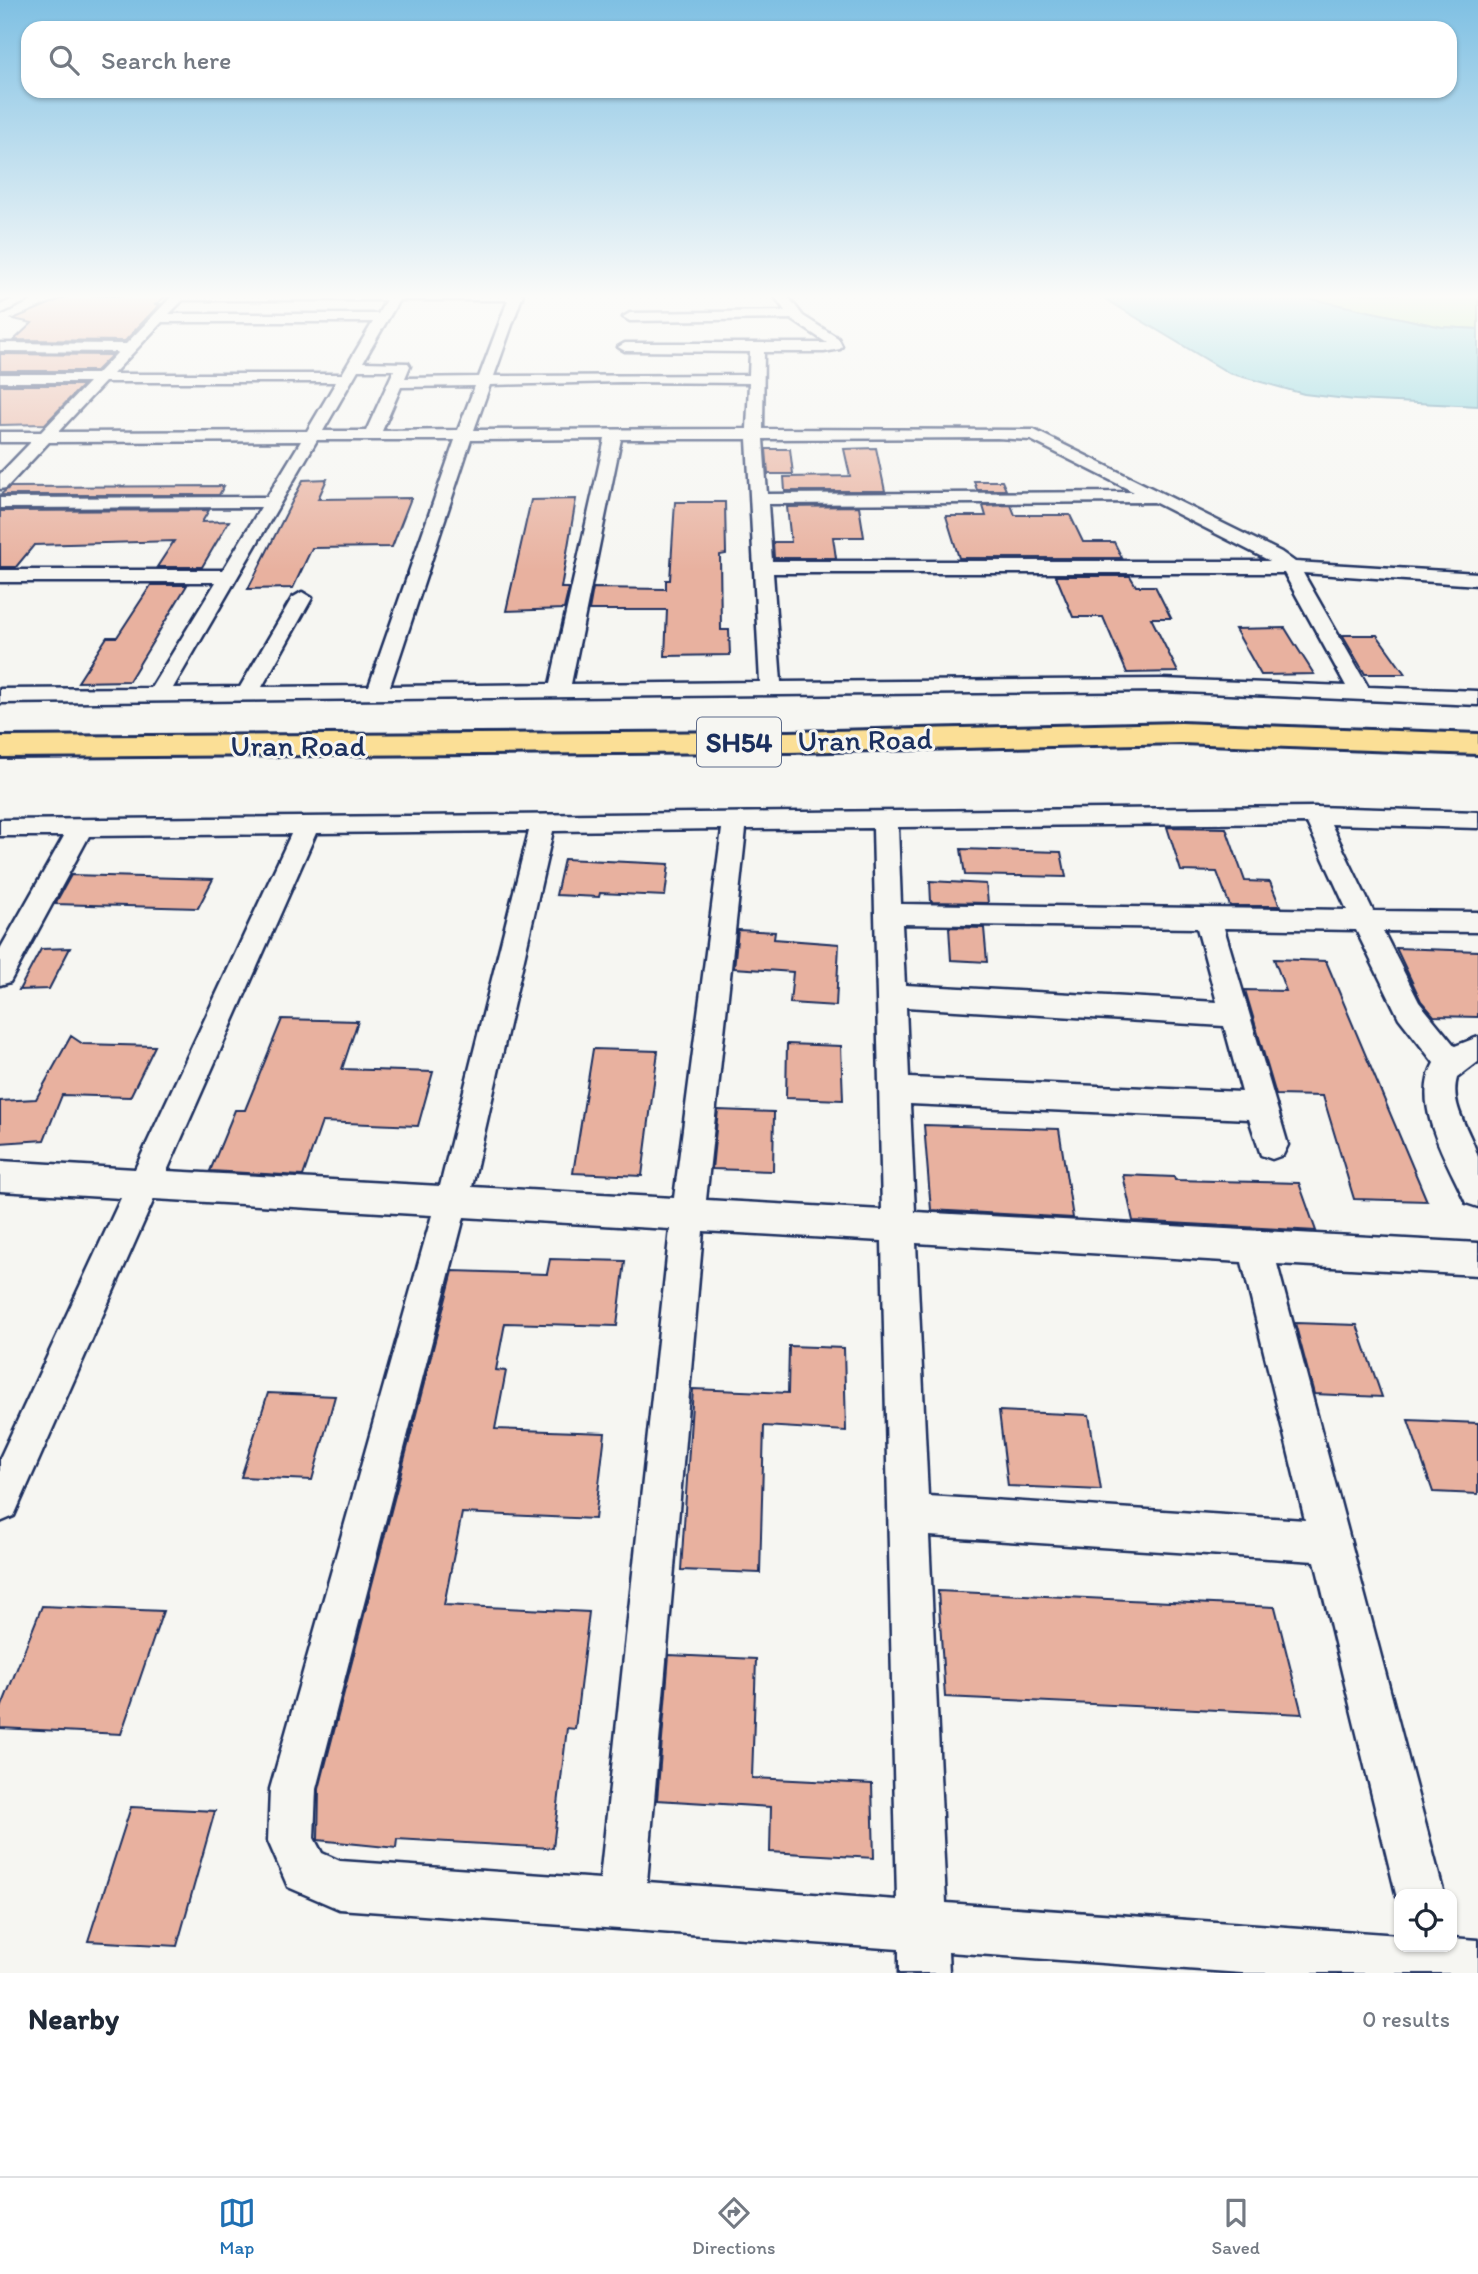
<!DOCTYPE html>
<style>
:root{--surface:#fff;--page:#f2f2f3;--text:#1f2937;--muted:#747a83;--line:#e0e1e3;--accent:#1f6fb2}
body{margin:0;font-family:Itim,sans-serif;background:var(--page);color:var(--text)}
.controls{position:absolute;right:21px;bottom:21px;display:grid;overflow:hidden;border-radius:14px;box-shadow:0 2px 5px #0004}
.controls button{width:63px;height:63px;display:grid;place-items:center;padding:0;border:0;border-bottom:2px solid var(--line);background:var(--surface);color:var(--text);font:35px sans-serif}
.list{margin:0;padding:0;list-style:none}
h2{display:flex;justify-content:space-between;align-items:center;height:91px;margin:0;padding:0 28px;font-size:30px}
h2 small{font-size:23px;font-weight:400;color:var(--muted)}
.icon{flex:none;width:38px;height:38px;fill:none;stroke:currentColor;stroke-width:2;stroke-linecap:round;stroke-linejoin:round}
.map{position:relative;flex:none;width:1478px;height:1973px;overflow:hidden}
.search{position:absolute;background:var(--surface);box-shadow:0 2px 5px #0004;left:21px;right:21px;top:21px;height:77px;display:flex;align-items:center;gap:18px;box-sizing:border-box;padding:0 24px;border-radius:21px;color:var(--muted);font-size:26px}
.sheet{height:203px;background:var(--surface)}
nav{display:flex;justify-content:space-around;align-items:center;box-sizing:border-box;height:98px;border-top:2px solid var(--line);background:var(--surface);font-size:19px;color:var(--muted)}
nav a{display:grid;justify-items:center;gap:4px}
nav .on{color:var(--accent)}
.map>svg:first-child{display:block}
.green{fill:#b4e7a8;stroke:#688b83;stroke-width:2}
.water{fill:#81d1db;stroke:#5890a9;stroke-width:2}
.building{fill:#e8b19f;stroke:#1b2f5e;stroke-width:2}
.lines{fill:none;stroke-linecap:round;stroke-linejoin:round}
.minor-casing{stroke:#1b2f5e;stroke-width:5}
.primary-casing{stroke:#1b2f5e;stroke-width:6}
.minor{fill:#f6f6f2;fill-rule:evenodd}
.primary{fill:#fbdf96;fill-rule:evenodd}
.labels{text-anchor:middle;stroke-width:6;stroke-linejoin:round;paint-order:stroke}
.shield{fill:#f6f6f2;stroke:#5d6b8a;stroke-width:2}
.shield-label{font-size:28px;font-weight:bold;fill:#1b2f5e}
.street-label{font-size:30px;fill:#1b2f5e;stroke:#f6f6f2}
</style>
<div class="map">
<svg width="1478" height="1973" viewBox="0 0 1478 1973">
<rect width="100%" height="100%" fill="#f6f6f2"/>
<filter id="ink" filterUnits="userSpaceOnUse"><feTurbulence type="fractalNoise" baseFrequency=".0143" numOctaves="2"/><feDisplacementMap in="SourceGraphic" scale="14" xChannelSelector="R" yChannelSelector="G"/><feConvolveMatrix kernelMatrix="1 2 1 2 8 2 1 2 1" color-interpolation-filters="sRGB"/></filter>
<g filter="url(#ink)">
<!-- green -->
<path class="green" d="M1288,294H1478V329L1442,327Z"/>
<!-- water -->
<path class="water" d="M1097,294H1288L1442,327L1478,329V406L1355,400L1304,394L1229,373Z"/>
<!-- building -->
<path class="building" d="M73,294L110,296L169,294L156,304H160L125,341L14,340L32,323L13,319Z
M0,354H1L112,355L96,371H0Z
M0,385H83L45,424L0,425Z
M876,448L885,491H785L784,477L850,476L844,449Z
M766,449H790L793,474H768Z
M327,479L318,499L411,498L392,547L312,548L293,588L248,589L303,480Z
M974,481H1002L1006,490H977Z
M224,486L219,495H0L10,487Z
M576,499L561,588H569L564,609L506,611L531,500Z
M675,502H725L726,554L720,555L721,630H729L730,655L665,656L667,610H589L593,588L666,589V580H670Z
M1011,505L1015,515H1070L1083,542H1114L1122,558H959L946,516H986L983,506Z
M859,506L864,537H833L836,558H774L773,542H791L787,507Z
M209,510L202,522L229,521L202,567H157L174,541L34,545L16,567H0V511Z
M1056,576H1130L1136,586H1155L1171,618H1151L1178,672L1127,673L1103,617H1073Z
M151,585H187L129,681L78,682L107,637H117Z
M1285,628L1293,641L1314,674L1261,675L1235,629Z
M1342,635H1377L1405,674H1365Z
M1167,827L1226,828L1245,881L1270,882L1280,906H1230L1217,872L1181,871Z
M961,849L1061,852L1066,877L965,875Z
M564,859L669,864L665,896L600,893L599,897L556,895Z
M71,875L213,879L198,908L55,904Z
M930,881L986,884L988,903L931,902Z
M949,927L984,928L987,962L951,960Z
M738,930L775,932L774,939L839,944L836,1006L790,1003L793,972L734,968Z
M70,948L49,989L19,990L41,949Z
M1396,948L1478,951V1017L1434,1016L1421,1001Z
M1274,959L1326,961L1427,1201L1354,1199L1323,1096L1276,1095L1245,990L1286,991Z
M282,1019L358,1021L342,1069L433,1072L418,1126L322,1122L303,1176L210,1171L235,1110H245Z
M71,1036L83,1044L155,1046L130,1097L62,1095L44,1140L0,1143V1101L36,1099Z
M787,1044L841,1046L843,1100L786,1098Z
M593,1049L658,1051L642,1176L573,1173Z
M718,1110L774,1112L773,1171L712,1169Z
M924,1125L1059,1129L1073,1218L931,1210Z
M1123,1175L1174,1177L1175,1180L1299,1183L1316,1231L1133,1221Z
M550,1259L625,1261L617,1326L505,1323L496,1370L506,1371L495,1429L605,1433L595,1519L462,1513L444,1605L589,1612L575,1729L567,1728L553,1848L397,1839L396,1848L318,1840L319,1789L453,1271L547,1274Z
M1295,1323L1357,1325L1382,1397L1314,1394Z
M789,1346L844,1348L846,1431L764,1426L760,1573L681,1570L693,1389L788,1393Z
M268,1393L335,1396L312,1480L241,1477Z
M999,1411L1089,1415L1101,1490L1008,1486Z
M1408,1420L1478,1423V1494L1433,1492Z
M938,1591L1275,1607L1302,1714L945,1697Z
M42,1606L163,1611L121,1734L0,1728V1711Z
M669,1655L756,1659L752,1778L872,1784L874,1858L770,1852L771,1807L657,1800Z
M131,1807L215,1811L177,1946L88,1941Z"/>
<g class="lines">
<!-- minor casing -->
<g class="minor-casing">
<path id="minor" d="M25,294H41L0,314V305Z
M174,294H523L494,376L749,375L750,352L625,351L618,347L625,343H827L791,319L630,321L623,317L630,313L785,311L773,294H786L803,316L838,338L842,346L840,349L824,352H764L763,429L1034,430L1281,552L1295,562L1478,573V585L1303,573L1368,687L1478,691V705L1162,691L0,703V689L151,688L216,582H0V570H223L261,507L0,508V498L267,497L301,441L49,442L6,488L0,489V474L31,442H0V432H41L89,382H0V374H97L118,352L0,351V343L126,344ZM183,300H386L378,314H169ZM399,300H508L479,377L405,378L410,366L408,363L363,362ZM162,322H373L342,374H113ZM358,370H394L366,431H323ZM105,382H336L307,431L58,432ZM621,382L749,383L747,429L474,430L490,385ZM475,386L458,430L382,431L401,387ZM997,438L1031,440L1134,492L767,494L763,439ZM605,439L550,684L390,686L471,440ZM621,439H747L760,682L571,684ZM317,440H455L369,686L262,687L312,598L302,592L292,598L240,687L173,688ZM1154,502L1270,561H772L768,504ZM773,573H1284L1346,686L1162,679L781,682Z
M1315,807L1478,812V828L1331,824L1373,911L1478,912V932L1383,931L1419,1002L1455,1046L1478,1037V1062L1457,1078C1449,1106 1471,1131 1478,1157C1478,1172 1478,1192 1478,1207L1466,1203C1449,1163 1410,1106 1434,1063L1399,1018L1356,930L1224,928L1288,1145L1283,1155L1272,1159L1261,1155L1249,1119L910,1104L915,1212L1478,1243V1275L1277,1264L1444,1894H1399V1902L1396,1894L1315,1561L929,1536L946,1903L1399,1935V1947H1452V1938L1478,1940V1973H1242L948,1952L949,1973H899V1949L339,1909L288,1887L268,1841L270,1789L432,1215L154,1199L14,1516L0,1522V1458L121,1198L0,1191V1161L135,1169L291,834L89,836L10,982L0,985V949L64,836H0V820ZM1307,823L1347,910L901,904L898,827ZM873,828L882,1210L706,1200L746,829ZM722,829L674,1198L472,1187L553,831ZM529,831L440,1186L167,1171L316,833ZM902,924L1197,928L1217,1002L905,985ZM906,1007L1224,1026L1242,1092L909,1078ZM464,1217L670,1229L600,1879L340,1861L322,1853L314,1838L316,1789ZM703,1231L882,1241L897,1900L647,1882ZM916,1243L1242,1262L1305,1520L928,1496Z"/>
</g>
<!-- primary casing -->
<g class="primary-casing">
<path id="primary" d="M1181,723L1478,734V754L1181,743L789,752L0,757V737L789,732Z"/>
</g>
<!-- minor -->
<use href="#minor" class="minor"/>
<!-- primary -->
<use href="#primary" class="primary"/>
</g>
</g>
<!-- sky -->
<linearGradient id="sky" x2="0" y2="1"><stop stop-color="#7fc0e3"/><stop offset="0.52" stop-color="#fbfbf9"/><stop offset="1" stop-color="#fbfbf9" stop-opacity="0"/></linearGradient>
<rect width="1478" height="570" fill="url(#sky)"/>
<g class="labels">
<!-- shield labels -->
<rect class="shield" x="697" y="717.5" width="84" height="49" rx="5"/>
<g class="shield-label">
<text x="739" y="752">SH54</text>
</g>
<!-- street labels -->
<g class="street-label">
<text transform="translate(865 740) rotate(-1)" y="10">Uran Road</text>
<text x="298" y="756">Uran Road</text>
</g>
</g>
</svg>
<div class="controls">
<button><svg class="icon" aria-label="locate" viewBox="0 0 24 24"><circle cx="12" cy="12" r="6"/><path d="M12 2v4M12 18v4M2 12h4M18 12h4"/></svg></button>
</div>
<div class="search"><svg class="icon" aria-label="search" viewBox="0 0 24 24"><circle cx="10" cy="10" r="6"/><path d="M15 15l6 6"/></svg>Search here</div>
</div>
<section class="sheet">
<h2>Nearby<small>0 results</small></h2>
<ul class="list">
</ul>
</section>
<nav>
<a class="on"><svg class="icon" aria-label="map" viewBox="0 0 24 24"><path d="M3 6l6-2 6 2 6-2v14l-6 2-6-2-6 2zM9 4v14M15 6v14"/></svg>Map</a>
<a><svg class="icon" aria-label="directions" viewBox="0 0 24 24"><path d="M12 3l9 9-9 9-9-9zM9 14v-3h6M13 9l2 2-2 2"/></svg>Directions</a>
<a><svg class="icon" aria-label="saved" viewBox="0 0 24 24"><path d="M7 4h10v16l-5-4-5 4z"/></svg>Saved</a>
</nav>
